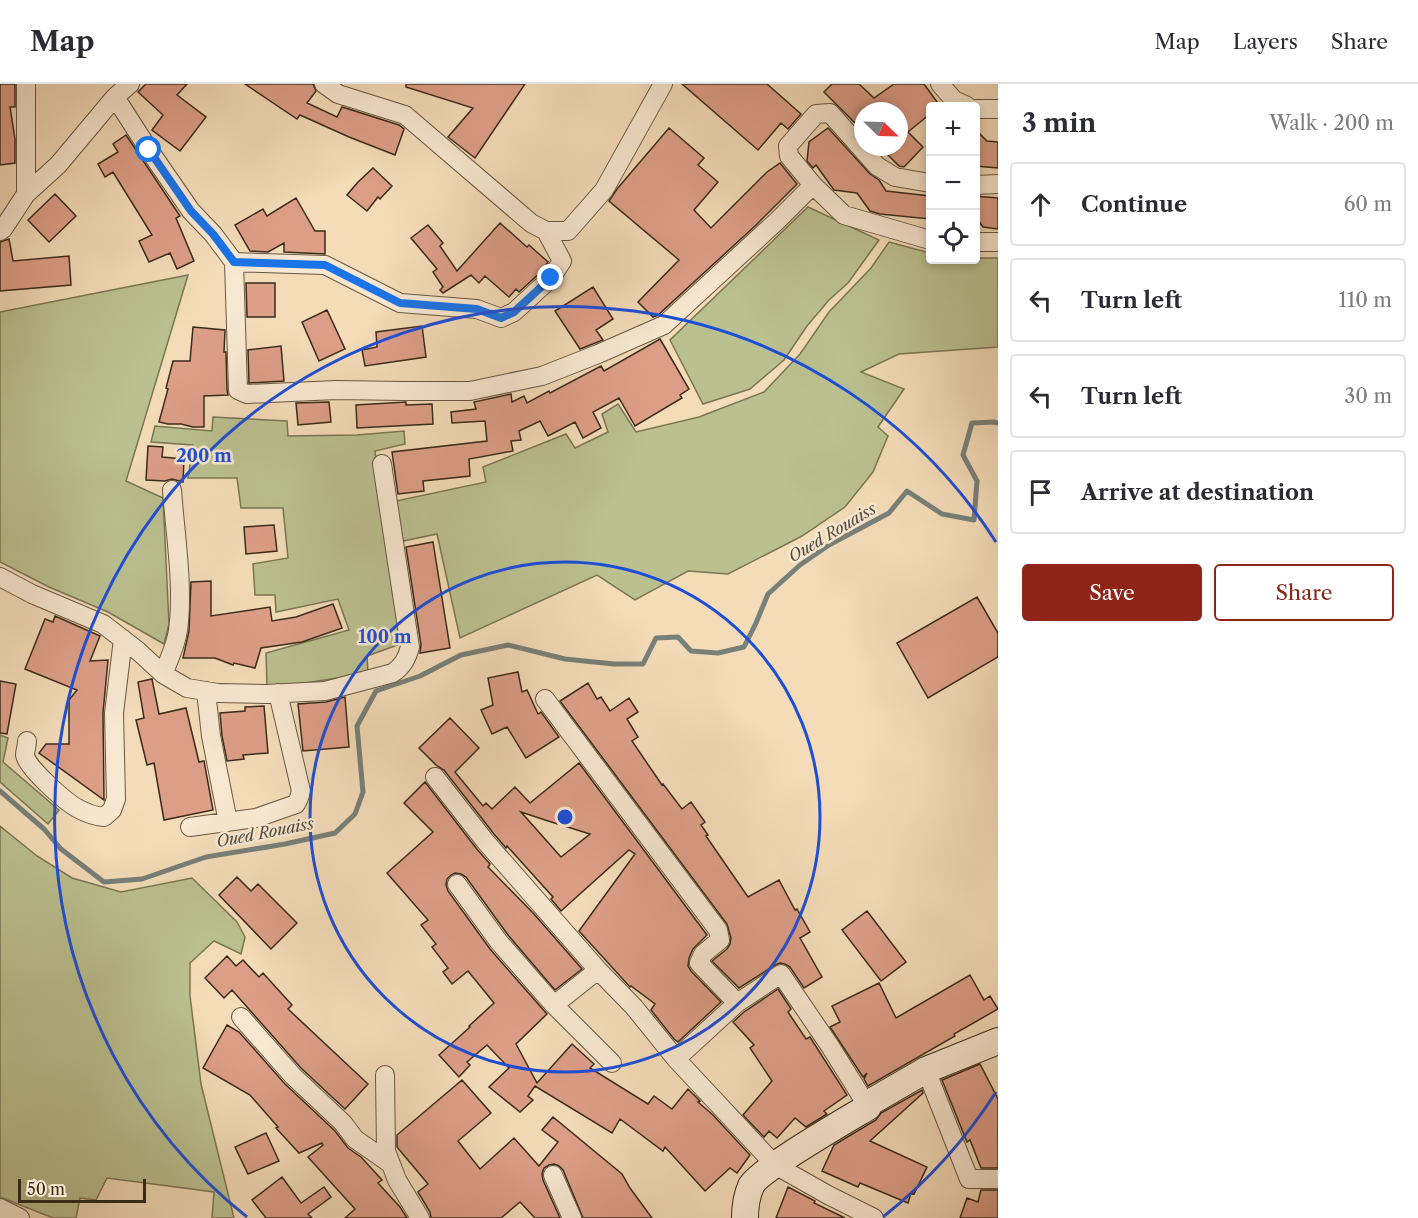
<!DOCTYPE html>
<meta charset="utf-8">
<style>
:root{--surface:#fff;--page:#f7f7f7;--text:#2b2b33;--muted:#7c7c81;--line:#e1e1e2;--accent:#8f2418}
body{margin:0;font-family:"Libre Caslon Text",serif;background:var(--page);color:var(--text)}
.controls{position:absolute;right:18px;top:18px;display:grid;overflow:hidden;border-radius:6px;box-shadow:0 3px 9px #0003}
.controls button{width:54px;height:54px;display:grid;place-items:center;padding:0;border:0;border-bottom:2px solid var(--line);background:var(--surface);color:var(--text);font:30px sans-serif}
.compass{position:absolute;left:854px;top:18px;width:54px;height:54px;border-radius:50%;background:var(--surface);box-shadow:0 3px 9px #0003;rotate:113deg}
.scale{position:absolute;left:18px;bottom:15px;width:128px;box-sizing:border-box;padding-left:6px;border:3px solid #3a2b18;border-top:0;font-size:16px;line-height:21px;white-space:nowrap;color:#3a2b18;-webkit-text-stroke:4px #f8e8d2;paint-order:stroke}
.stop{position:absolute;width:18px;height:18px;margin:-14px;border:4px solid #1a73e8;border-radius:50%;background:#fff}
.stop.end{background:#1a73e8;border-color:#fff;box-shadow:0 2px 6px #0008}
.list{margin:0;padding:0;list-style:none}
h2{display:flex;justify-content:space-between;align-items:center;height:78px;margin:0;padding:0 24px;font-size:26px}
h2 small{font-size:20px;font-weight:400;color:var(--muted)}
.list li{display:grid;grid-template-columns:39px 1fr auto;gap:18px;align-items:center;box-sizing:border-box;height:84px;margin:0 12px 12px;padding:0 12px;border:2px solid var(--line);border-radius:6px}
.list b{display:block;font-size:22px;white-space:nowrap}
.list em{font-size:20px;font-style:normal;color:var(--muted)}
.actions{display:flex;gap:12px;padding:18px 24px}
.actions a{flex:1;padding:14px 0;border:2px solid var(--accent);border-radius:6px;text-align:center;font-size:21px;color:var(--accent)}
.actions .main{background:var(--accent);color:#fff}
.icon{flex:none;width:33px;height:33px;fill:none;stroke:currentColor;stroke-width:2;stroke-linecap:round;stroke-linejoin:round}
.map{position:relative;flex:none;width:998px;height:1134px;overflow:hidden}
header{display:flex;align-items:center;gap:36px;box-sizing:border-box;height:84px;padding:0 30px;background:var(--surface);border-bottom:2px solid var(--line)}
header strong{font-size:28px}
nav{display:flex;gap:33px;margin-inline-start:auto;font-size:21px}
main{display:flex}
aside{flex:1;background:var(--surface)}
.map>svg:first-child{display:block}
.green{fill:#bbc090;stroke:#7a7654;stroke-width:1.5}
.lines{fill:none;stroke-linecap:round;stroke-linejoin:round}
.stream{stroke:#778079;stroke-width:5}
.building{fill:#dd9e88;stroke:#3a2b18;stroke-width:1.5;fill-rule:evenodd}
.street-casing{stroke:#685740;stroke-width:20}
.secondary-casing{stroke:#3a2b18;stroke-width:28}
.street{stroke:#f8e8d2;stroke-width:18}
.secondary{stroke:#f8e8d2;stroke-width:26}
.route{stroke:#1a73e8;stroke-width:8}
.ring{fill:none;stroke:#1d4ed8;stroke-width:3}
.labels{text-anchor:middle;stroke-width:5;stroke-linejoin:round;paint-order:stroke}
.water-label{font-size:16px;font-style:italic;fill:#534e40;stroke:#f8e8d2}
.centre{fill:#1d4ed8;stroke:#f8e8d2;stroke-width:3}
.ring-label{font-size:18px;text-anchor:middle;font-weight:bold;fill:#1d4ed8;stroke:#f8e8d2;stroke-width:5;stroke-linejoin:round;paint-order:stroke}
</style>
<header>
<strong>Map</strong>
<nav><a>Map</a><a>Layers</a><a>Share</a></nav>
</header>
<main>
<div class="map">
<svg width="998" height="1134" viewBox="0 0 998 1134">
<rect width="100%" height="100%" fill="#f4dcb9"/>
<filter id="stains"><feTurbulence type="fractalNoise" baseFrequency=".00333" numOctaves="4"/><feColorMatrix values="0 0 0 0 .2 0 0 0 0 .09 0 0 0 0 .02 0 0 0 .5 -.17"/></filter>
<radialGradient id="worn" r=".72"><stop offset=".6" stop-color="#630" stop-opacity="0"/><stop offset="1" stop-color="#630" stop-opacity=".3"/></radialGradient>
<!-- green -->
<path class="green" d="M808,123L879,156L848,199L829,216L807,242L784,276L750,305L703,320L670,256Z
M889,158L930,169V176H976V174H998V263L899,270L861,288L904,305L878,343L888,352L873,388L845,423L802,452L728,490L688,487L635,516L597,491L460,554L437,450L403,457L396,417L486,398L483,383L566,350L575,364L608,348L602,330L618,320L636,348L699,333L764,308L800,270L829,228L871,184Z
M188,191L126,397L163,414L169,540L164,560L108,528L49,503L0,478V228Z
M213,333L287,337L288,352L357,351L404,347L405,360L375,367C382,432 390,495 403,559L367,572L368,589L299,600L267,602L266,569L349,546L338,515L276,528L275,511H255L253,480L288,474L283,424H241L237,394H188L193,361L151,358L155,342L212,347Z
M0,651L8,654L3,678L59,726L48,740L0,698Z
M0,742L37,772L72,794L121,808L192,794L237,838L245,853L241,870L214,857L190,879V912L201,1000L234,1134H212L214,1108L107,1094L96,1116L80,1114L76,1134H53L0,1113Z"/>
<g class="lines">
<!-- stream -->
<path class="stream" d="M0,707L44,745L61,765L104,798L142,795L206,773L285,760L335,749L355,730L363,708L357,642L376,607L420,592L461,571L508,561L565,575L614,580H643L656,554L678,553L691,567L718,569L744,563L756,539L768,510L800,481L829,461L889,429L907,407L942,430L974,436L977,397L963,371L972,339L994,338L998,339"/>
</g>
<!-- building -->
<path class="building" d="M0,0H15V23H10L15,55V79L0,81Z
M146,0H187L177,11L206,33L180,67L152,46L163,31L138,8Z
M245,0H313L316,7L307,19L337,33L342,23L399,41L404,45L395,71L349,53L300,31L297,35Z
M406,0H525L475,74L448,53L473,24L406,3Z
M682,0H767L801,30L788,45L781,39L758,66Z
M832,0H859L874,14L894,0H924L940,22H930V30L908,48L923,63L904,83L899,82L880,63H899V27H863V47L824,8Z
M669,44L704,74L698,81L718,98L694,126L711,144L767,88L780,79L797,100L755,142L658,231L653,233L638,218L679,176L609,117L617,105Z
M828,44L870,90L879,96L886,107L930,112V135L880,130L870,127L857,109L834,106L816,81L813,84L807,77L809,58Z
M975,45L987,57L998,58V84L975,82Z
M126,51L180,132L176,134L194,177L177,185L170,169L149,178L139,157L152,151L113,88L105,93L98,80L118,68L113,60Z
M373,84L392,102L380,115L378,113L367,127L347,111L358,98Z
M55,110L76,132L49,158L28,136Z
M975,112L998,114V145L983,143L980,139H975Z
M296,114L315,147H325V170L284,168V159L268,168L250,167L235,141L263,125L267,132Z
M500,139L527,163L529,161L548,178L542,187L519,208L516,205L509,213L485,192L479,199L471,191L443,209L440,206L443,203L433,188L437,185L411,154L428,141L443,159L440,162L457,187Z
M9,155L13,177L69,172L71,201L0,207V158Z
M246,199H275V233H247Z
M593,203L613,235L596,246L603,256L580,265L555,227Z
M327,226L345,265L319,277L302,238Z
M422,242L426,273L365,282L362,266L377,263L376,248Z
M193,243L225,246L224,268H226L227,306L228,311L204,312V343H193L181,340H168L159,338L168,305L166,304L173,277H190Z
M660,255L689,305L680,311L682,314L635,342L619,314L593,328L601,344L583,354L575,338L548,352L540,337L519,347L521,356L511,357L513,367L469,375L470,392L423,397L424,407L398,410L392,368L487,357L485,337L452,339L451,328L476,325L474,318L511,310L512,318L524,312L527,319L549,307L550,309L601,282L604,287Z
M281,262L284,297L249,299L248,266Z
M329,318L331,338L298,341L296,319Z
M406,318V321L432,320L433,340L357,344L356,321Z
M148,362L163,363L162,373L184,375L183,398L172,395L165,397L146,396Z
M274,441L277,467L246,470L244,443Z
M433,458L450,564L420,569L421,561L406,463Z
M211,497V532L270,523L272,537L296,533L333,520L342,544L302,558L261,564L255,584L234,579L233,581L215,574H183L189,547L191,498Z
M977,513L998,549V573L928,614L897,559Z
M55,532L100,552L90,577L108,576L103,629L104,716L39,669L46,660H69V616L77,606L25,585L45,535L53,538Z
M518,588L522,608L527,606L538,630L541,628L559,653L526,674L507,643L492,650L481,626L493,621L488,594Z
M152,595L159,630L186,624L199,678L204,677L213,726L164,736L154,679L147,681L136,636L144,634L138,598Z
M0,597L16,600L7,650L0,649Z
M588,599L597,615L601,613L610,627L629,614L638,628L627,635L638,653L632,657L662,701L663,700L682,725L691,718L705,738L701,741L708,751L706,752L748,813L779,796L795,826L797,825L810,848L800,854L822,893L804,904L790,883L785,880L780,879L775,881L739,904L712,877L727,865L730,860L731,854L727,840L560,617Z
M345,613L349,663L303,667L298,620L326,618Z
M264,622L268,669L243,671L244,675L227,677L222,652L220,629L245,627V623Z
M450,634L479,664L455,688L483,722L486,719L492,725L515,703L530,719L579,679L707,851L693,865L689,874L688,882L691,887L721,918L678,958L674,955L651,926L655,920L631,902L630,903L579,847L635,770L629,766L561,827L551,815L553,813L507,762L506,764L494,750L444,686L437,682L419,664ZM521,728L545,736L590,750L561,773Z
M425,698L476,764L490,780L488,783L534,830L582,885L555,906L508,851L466,793L461,790L455,789L451,791L447,795L446,801L448,807L490,865L547,930L516,960L537,999L572,960L594,980L590,984L648,1020L654,1012L672,1025L688,1005L700,1017L698,1018L713,1031L750,1071L737,1089L730,1084L705,1107L665,1063L663,1067L620,1035L612,1049L535,1002L528,1012L533,1016L520,1028L489,1003L509,984L487,961L467,978L470,981L459,993L439,971L470,943L469,942L494,919L468,887L452,900L443,888L448,884L432,863L436,860L421,841L428,836L387,789L433,748L404,719Z
M237,793L251,807L258,800L297,839L271,865L219,811Z
M867,827L906,878L881,897L842,846Z
M227,872L236,882L243,876L259,893L263,889L292,921L288,925L368,1000L345,1025L301,984L232,906L224,914L205,894Z
M970,891L984,916L990,912L998,925L954,950L955,952L868,1002L864,995L867,989L863,993L830,943L840,938L832,922L879,899L896,934Z
M778,905L791,925L788,928L806,955L810,953L847,1011L824,1027L827,1030L806,1043L795,1034L777,1054L769,1047L764,1053L743,1031L772,997L750,964L754,961L733,938L744,928Z
M227,941L239,948L285,1000L335,1047L348,1064L361,1073L382,1096L378,1099L400,1123L407,1134H345L355,1125L308,1073L323,1061L322,1059L299,1069L276,1044L278,1043L250,1011L203,984Z
M980,980L998,1015V1084H981L970,1056L967,1058L942,996Z
M462,996L491,1029L458,1057L480,1085L514,1054L539,1082L558,1058L542,1046L553,1033L622,1090L630,1104L652,1134H583L563,1086L559,1082L554,1080L549,1081L544,1084L542,1090L543,1096L560,1134H535L520,1118L501,1134H431L430,1128L418,1108L428,1100L397,1063V1051Z
M922,1006L923,1009L870,1057L927,1083L914,1110L911,1109L908,1119L860,1099L858,1103L822,1087L834,1061L876,1036L881,1029Z
M266,1049L279,1077L248,1090L235,1063Z
M282,1093L301,1119L324,1103L331,1113L308,1130L312,1134H266L252,1116Z
M788,1103L815,1117L814,1119L845,1134H776Z
M981,1106H998V1134H960L967,1114L978,1118Z"/>
<g class="lines">
<!-- street casing -->
<g class="street-casing">
<path id="street" d="M26,0V110
M324,0L338,10L405,31L531,139L546,147H568L604,106L663,0
M940,0L954,16L967,22
M115,13L149,66L191,127L213,150L234,178L238,306L247,310L336,306L404,307H470L542,292L598,270L664,241L778,136L813,101
M976,25H998
M930,99L895,93L877,82L830,29L816,30L788,62L789,72L813,101L844,131L930,156
M976,101L998,100
M0,147L3,145L26,110L58,81L115,13L130,0
M976,158H998
M234,178L325,181L400,219L477,225L501,234L514,228L551,194L562,177L546,147
M0,493L32,510L103,540L138,567L163,590L187,604L218,609L266,610L325,607L393,589C403,582 407,574 410,563L382,380
M163,590C169,576 176,561 178,546C184,503 175,449 172,406
M206,607L211,652L228,738
M545,615L718,846L720,856L703,870L699,879L737,919L676,975
M27,657C27,662 25,667 25,671C27,684 66,718 77,724C86,729 94,732 104,733L112,726L116,715L114,629L123,555
M435,693L485,757L598,886L634,923L676,975L775,1081L828,1111L874,1134
M190,743L256,734L296,720L299,714L301,707L278,609
M457,800L499,858L554,921L612,979
M737,919L781,890L830,962L868,1023
M554,921L598,886
M241,933L293,992L343,1039L355,1055L391,1080
M926,986L969,1095H998
M385,991L386,1067L397,1096L420,1134
M553,1091L572,1134
M0,1124L20,1134"/>
</g>
<!-- secondary casing -->
<g class="secondary-casing">
<path id="secondary" d="M745,1134C745,1124 747,1111 751,1102C758,1087 848,1035 868,1023L869,1019L926,986L998,957"/>
</g>
<!-- street -->
<use href="#street" class="street"/>
<!-- secondary -->
<use href="#secondary" class="secondary"/>
</g>
<g class="lines">
<!-- route -->
<path class="route" d="M149,66L191,127L213,150L234,178L325,181L400,219L477,225L501,234L514,228L551,194"/>
</g>
<!-- distance rings -->
<g class="ring">
<circle cx="565" cy="733" r="255"/>
<path d="M996 1008A511 511 0 0 1 883 1133M247 1133A511 511 0 1 1 996 458"/>
</g>
<g class="labels">
<!-- water labels -->
<g class="water-label">
<text transform="translate(832 448) rotate(-31)" y="6">Oued Rouaiss</text>
<text transform="translate(265 748) rotate(-11)" y="6">Oued Rouaiss</text>
</g>
</g>
<circle cx="565" cy="733" r="9" class="centre"/>
<g class="ring-label">
<text x="204" y="378">200 m</text>
<text x="385" y="559">100 m</text>
</g>
<rect width="100%" height="100%" filter="url(#stains)"/>
<rect width="100%" height="100%" fill="url(#worn)"/>
</svg>
<div class="controls">
<button>+</button>
<button>−</button>
<button><svg class="icon" aria-label="locate" viewBox="0 0 24 24"><circle cx="12" cy="12" r="6"/><path d="M12 2v4M12 18v4M2 12h4M18 12h4"/></svg></button>
</div>
<svg class="compass" viewBox="-18 -18 36 36"><path d="M0-13l5 13h-10z" fill="#e53935"/><path d="M0 13l5-13h-10z" fill="#7c7c81"/></svg>
<div class="scale">50 m</div>
<div class="stop" style="left:149px;top:66px"></div>
<div class="stop end" style="left:551px;top:194px"></div>
</div>
<aside>
<h2>3 min<small>Walk · 200 m</small></h2>
<ul class="list">
<li><svg class="icon" aria-label="ahead" viewBox="0 0 24 24"><path d="M12 20V5M6 11l6-6 6 6"/></svg><div><b>Continue</b></div><em>60 m</em></li>
<li><svg class="icon" aria-label="left" viewBox="0 0 24 24"><path d="M17 20v-9H6M10 6l-5 5 5 5"/></svg><div><b>Turn left</b></div><em>110 m</em></li>
<li><svg class="icon" aria-label="left" viewBox="0 0 24 24"><path d="M17 20v-9H6M10 6l-5 5 5 5"/></svg><div><b>Turn left</b></div><em>30 m</em></li>
<li><svg class="icon" aria-label="arrive" viewBox="0 0 24 24"><path d="M6 21V4h12l-3 4 3 4H6"/></svg><div><b>Arrive at destination</b></div></li>
</ul>
<div class="actions"><a class="main">Save</a><a>Share</a></div>
</aside>
</main>
